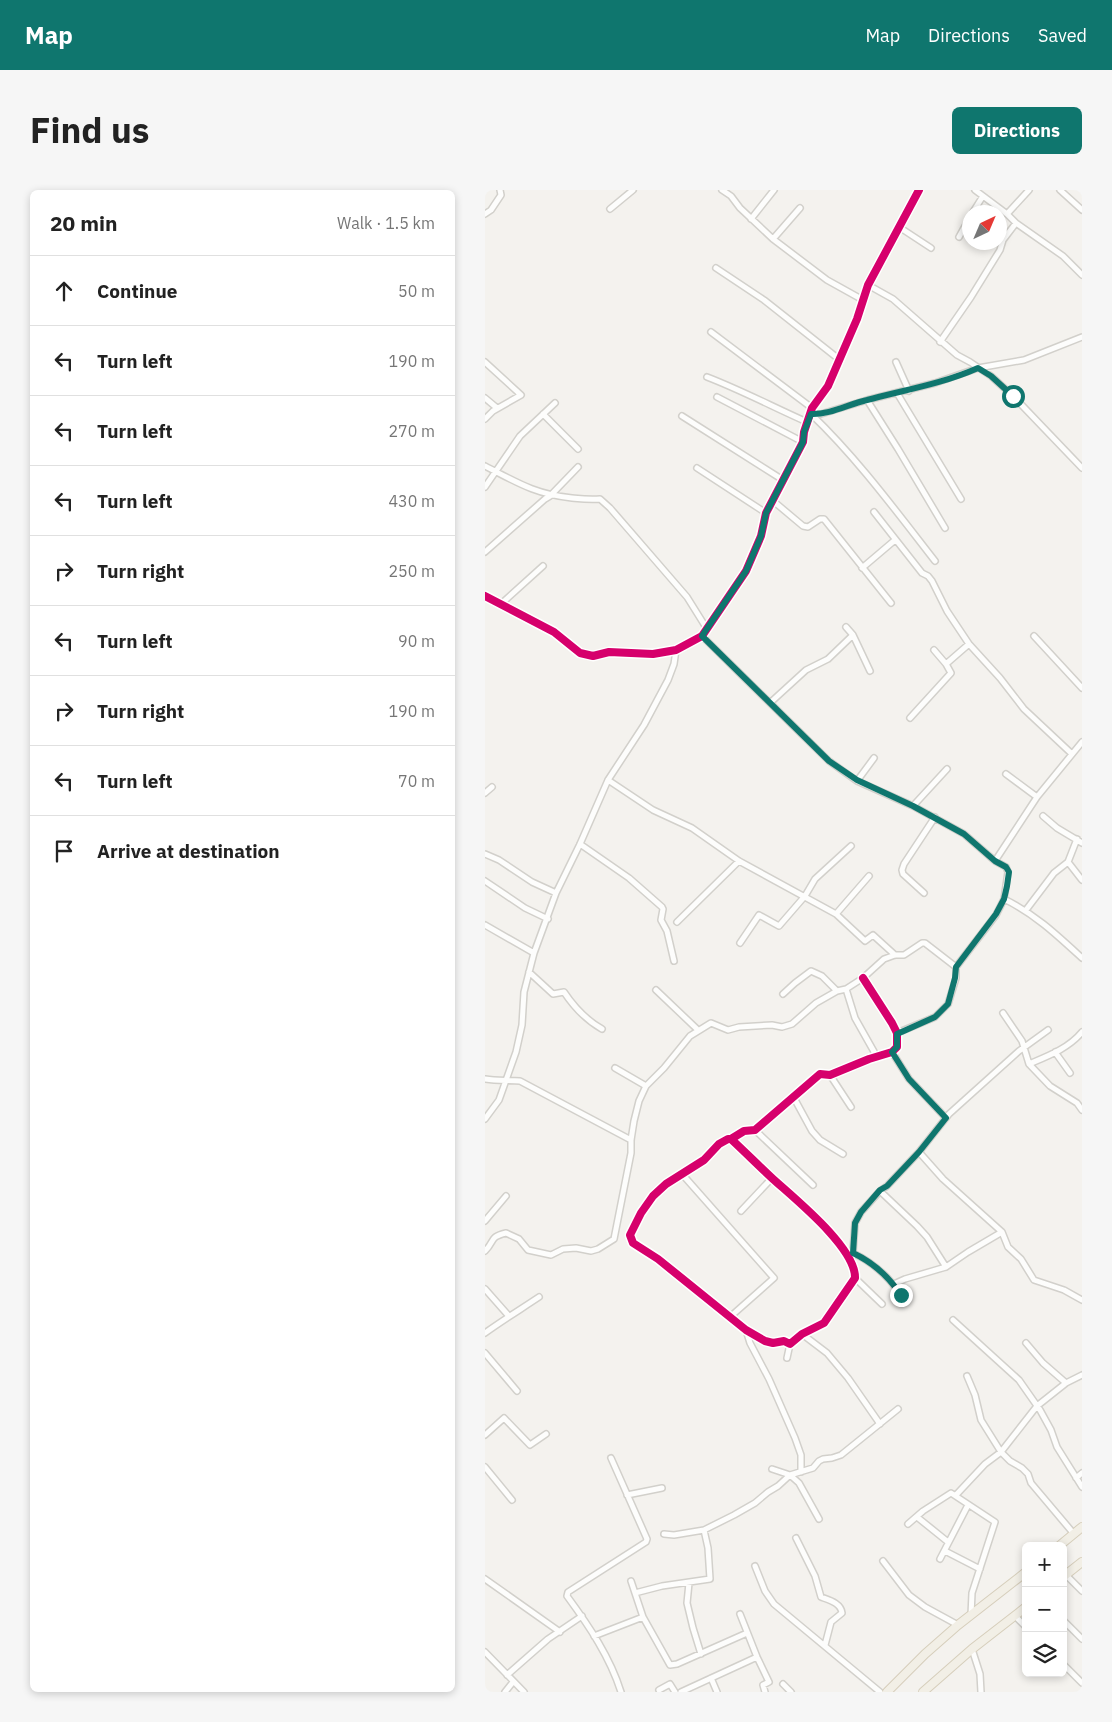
<!DOCTYPE html>
<meta charset="utf-8">
<style>
:root{--surface:#fff;--page:#f6f6f6;--text:#222;--muted:#767676;--line:#e0e0e0;--accent:#0f766e}
body{margin:0;font-family:"IBM Plex Sans",sans-serif;background:var(--page);color:var(--text)}
.controls{position:absolute;right:15px;bottom:15px;display:grid;overflow:hidden;border-radius:8px;box-shadow:0 2px 8px #0003}
.controls button{width:45px;height:45px;display:grid;place-items:center;padding:0;border:0;border-bottom:1px solid var(--line);background:var(--surface);color:var(--text);font:25px sans-serif}
.compass{position:absolute;left:477px;top:15px;width:45px;height:45px;border-radius:50%;background:var(--surface);box-shadow:0 2px 8px #0003;rotate:44deg}
.stop{position:absolute;width:15px;height:15px;margin:-11px;border:4px solid #0f766e;border-radius:50%;background:#fff}
.stop.end{background:#0f766e;border-color:#fff;box-shadow:0 1px 5px #0008}
.list{margin:0;padding:0;list-style:none}
h2{display:flex;justify-content:space-between;align-items:center;height:65px;margin:0;padding:0 20px;font-size:21px}
h2 small{font-size:16px;font-weight:400;color:var(--muted)}
.list li{display:grid;grid-template-columns:32px 1fr auto;gap:15px;align-items:center;box-sizing:border-box;height:70px;padding:0 20px;border-top:1px solid var(--line)}
.list b{display:block;font-size:19px;white-space:nowrap}
.list em{font-size:16px;font-style:normal;color:var(--muted)}
.icon{flex:none;width:28px;height:28px;fill:none;stroke:currentColor;stroke-width:2;stroke-linecap:round;stroke-linejoin:round}
.map{position:relative;flex:none;width:597px;height:1502px;overflow:hidden;border-radius:8px}
header{display:flex;align-items:center;gap:30px;box-sizing:border-box;height:70px;padding:0 25px;background:var(--accent);color:#fff}
header strong{font-size:24px}
nav{display:flex;gap:28px;margin-inline-start:auto;font-size:18px}
.intro{display:flex;align-items:center;justify-content:space-between;box-sizing:border-box;height:120px;padding:0 30px}
h1{margin:0;font-size:35px}
.button{padding:12px 22px;border-radius:8px;background:var(--accent);color:#fff;font-size:18px;font-weight:700}
main{display:flex;gap:30px;padding:0 30px}
aside{flex:1;background:var(--surface);border-radius:8px;box-shadow:0 2px 8px #0003}
.map>svg:first-child{display:block}
.lines{fill:none;stroke-linecap:round;stroke-linejoin:round}
.street-casing{stroke:#d2d0cb;stroke-width:8}
.primary-casing{stroke:#d6cebb;stroke-width:10}
.street{stroke:#fdfdfc;stroke-width:5}
.primary{stroke:#f2efe6;stroke-width:8}
.cycleway-casing{stroke:#fff;stroke-width:11}
.cycleway{stroke:#d6006c;stroke-width:8}
.route{stroke:#0f766e;stroke-width:6}
</style>
<header>
<strong>Map</strong>
<nav><a>Map</a><a>Directions</a><a>Saved</a></nav>
</header>
<div class="intro"><h1>Find us</h1><a class="button">Directions</a></div>
<main>
<aside>
<h2>20 min<small>Walk · 1.5 km</small></h2>
<ul class="list">
<li><svg class="icon" aria-label="ahead" viewBox="0 0 24 24"><path d="M12 20V5M6 11l6-6 6 6"/></svg><div><b>Continue</b></div><em>50 m</em></li>
<li><svg class="icon" aria-label="left" viewBox="0 0 24 24"><path d="M17 20v-9H6M10 6l-5 5 5 5"/></svg><div><b>Turn left</b></div><em>190 m</em></li>
<li><svg class="icon" aria-label="left" viewBox="0 0 24 24"><path d="M17 20v-9H6M10 6l-5 5 5 5"/></svg><div><b>Turn left</b></div><em>270 m</em></li>
<li><svg class="icon" aria-label="left" viewBox="0 0 24 24"><path d="M17 20v-9H6M10 6l-5 5 5 5"/></svg><div><b>Turn left</b></div><em>430 m</em></li>
<li><svg class="icon" aria-label="right" viewBox="0 0 24 24"><path d="M7 20v-9h11M14 6l5 5-5 5"/></svg><div><b>Turn right</b></div><em>250 m</em></li>
<li><svg class="icon" aria-label="left" viewBox="0 0 24 24"><path d="M17 20v-9H6M10 6l-5 5 5 5"/></svg><div><b>Turn left</b></div><em>90 m</em></li>
<li><svg class="icon" aria-label="right" viewBox="0 0 24 24"><path d="M7 20v-9h11M14 6l5 5-5 5"/></svg><div><b>Turn right</b></div><em>190 m</em></li>
<li><svg class="icon" aria-label="left" viewBox="0 0 24 24"><path d="M17 20v-9H6M10 6l-5 5 5 5"/></svg><div><b>Turn left</b></div><em>70 m</em></li>
<li><svg class="icon" aria-label="arrive" viewBox="0 0 24 24"><path d="M6 21V4h12l-3 4 3 4H6"/></svg><div><b>Arrive at destination</b></div></li>
</ul>
</aside>
<div class="map">
<svg width="597" height="1502" viewBox="0 0 597 1502">
<rect width="100%" height="100%" fill="#f4f2ee"/>
<g class="lines">
<!-- street casing -->
<g class="street-casing">
<path id="street" d="M237,0L246,6L255,18L288,49L342,90L378,110
M490,0L522,24L531,33L578,66L597,85
M575,0L597,20
M125,19L148,0
M488,22L498,6
M0,24L6,20L16,5L15,0
M522,24L544,0
M266,29L289,0
M414,37L446,58
M474,47L484,29
M288,49L315,18
M231,78L279,110L355,170
M383,95L408,109L472,165L485,172L506,186L528,206L597,278
M226,142L327,218
M455,152L486,107L515,60L518,50L531,33
M0,172L36,205L8,221L0,229
M411,172L424,201
M222,187C256,200 288,217 322,232
M412,203L476,309
M232,207L318,252
M0,208L12,218
M382,210L413,259L460,338
M58,224L93,259
M326,224H336L382,210L450,193L493,178L539,170L597,147
M326,224C372,268 411,321 450,371
M197,226L298,290
M0,276C33,293 50,304 87,308C97,309 105,310 115,309L125,318L202,407L222,439
M212,278L281,323
M0,297L35,246L70,213
M287,310L318,336L323,337L335,329H339L406,413
M389,322L437,383L443,386L447,391L462,421L484,454L515,488L539,519L587,564
M0,362L60,309L65,306L93,277
M377,378L410,350
M0,406L69,442L95,463L108,466L124,462L168,464L191,460L217,446L261,381L276,346L281,323L318,252L319,242L327,218L343,196L372,129L383,95L434,0
M16,414L58,376
M361,437L368,445L385,481
M217,446L344,571L372,591L428,616L479,644L510,671L521,677L523,682L519,709L511,725L471,777V788L463,814L450,827L412,843
M549,446L597,498
M461,474L484,454
M286,512L321,480L343,469L368,445
M425,528L466,483L461,474L449,460
M521,584L552,607
M123,590L168,620L207,638L254,671L351,724L380,751L388,745L410,765
M372,591L389,568
M0,603L7,597
M428,616L462,579
M558,626L572,638L597,653
M95,654L144,688L177,717L178,719L176,730L182,741L189,771
M0,664L14,670L47,692L71,703
M510,671L552,607L597,552
M583,672L597,690
M0,691L40,718L63,729
M439,703L418,684L417,680L419,674L450,627
M519,709C550,724 572,745 597,768
M541,720L569,683L583,672L592,649
M351,724L384,686
M192,732L254,671
M0,735L49,763
M255,753L274,725L294,736L320,706L330,689L366,656
M44,782L68,804L79,802C89,817 101,830 117,839
M361,799L370,828L392,867
M171,800L213,840
M298,804L310,793L326,781L337,786L352,801
M518,823L537,851L544,874L565,896L592,913L597,920
M407,862L424,889L461,928
M570,862L585,883
M544,874C563,866 584,858 597,842
M130,878L161,896
M345,885L366,917
M0,889C12,891 23,890 35,891L146,950
M309,908L327,941L335,950L358,964
M0,929L14,910L31,862L37,835L39,802L49,763L71,703L95,654L123,590L159,535L183,490L189,474L191,460
M270,940L328,995
M246,949C260,962 274,976 288,989C310,1009 371,1058 370,1088L339,1133L317,1144L305,1154L299,1151L288,1153L280,1151L261,1140L173,1069L148,1053L145,1045L156,1023L168,1006L181,994L219,970L234,954L243,949H246L259,941L270,940L335,884L345,885L384,869L407,862L412,857V843L407,833L378,788
M434,962L458,989L517,1042L523,1057L536,1069L549,1090L579,1100L597,1110
M197,984L289,1088L245,1127
M395,1001L432,1036L442,1047L461,1077
M256,1021L287,988
M0,1031L21,1006
M0,1061C10,1051 4,1047 21,1043L34,1049L43,1060L66,1065L78,1059L91,1058L106,1061L113,1059L129,1049L146,963V950L149,931L154,911L161,896L179,878L205,846L226,833L243,840L254,837L287,835L297,837L307,834L331,813L352,801L361,799L378,788L399,769L410,765H419L437,753H440L471,777
M368,1063C387,1072 404,1087 416,1105
M366,1073L368,1062L370,1033L376,1022L395,1001L402,996L434,962L464,924L534,861L563,840
M370,1088L397,1114
M409,1094L420,1089L461,1077L483,1062L517,1042
M0,1099L23,1125
M468,1130L534,1190L555,1220L566,1240L572,1257L597,1297
M261,1140L265,1153L284,1189L310,1248L316,1265V1282
M0,1143C18,1130 36,1119 54,1107
M317,1144L342,1163L363,1188L395,1234
M541,1153L558,1173L581,1193
M0,1163L32,1201
M302,1168L305,1154
M482,1186L490,1205L496,1230L516,1262L525,1271L537,1278L543,1284L546,1293L589,1344
M0,1245L19,1228L45,1255L61,1244
M126,1268L162,1349L161,1352L83,1402L82,1406C104,1436 125,1467 136,1502
M0,1277L27,1310
M287,1279L305,1285L314,1293L334,1329
M591,1288L597,1283
M142,1305L177,1298
M471,1305L500,1274L516,1262L552,1216L581,1193L597,1185
M432,1327L463,1352
M423,1334L438,1321L466,1303L510,1332L487,1403L486,1425
M179,1344L189,1345L219,1340L249,1325L270,1313L283,1302L293,1296L305,1285L328,1278L334,1271L338,1269L347,1268L356,1265L413,1219
M311,1348L330,1386L336,1407C344,1410 356,1413 357,1423L346,1432L340,1455
M460,1361L495,1379
M455,1369L483,1315
M398,1371L424,1405L440,1417L473,1435
M270,1376L280,1401L289,1414L395,1502
M581,1385L597,1401
M0,1389L75,1442
M146,1391L158,1427L185,1475L192,1474L262,1443
M204,1393L202,1413L208,1438L216,1464
M150,1403L177,1396L225,1389L223,1358L219,1340
M255,1424L272,1467L284,1492L278,1495L280,1502
M530,1426L541,1437
M578,1430L597,1449
M109,1446L158,1427
M487,1459L495,1484L496,1502
M0,1462L39,1502
M578,1474L597,1493
M22,1485L63,1449L97,1426
M226,1488L232,1502
M298,1494L306,1502
M174,1500L185,1494L190,1502
M20,1502L28,1492
M196,1502L272,1467"/>
</g>
<!-- primary casing -->
<g class="primary-casing">
<path id="primary" d="M574,1356L597,1337
M578,1387L597,1372
M402,1502L440,1464L473,1435L541,1382
M438,1502L487,1459L541,1417"/>
</g>
<!-- street -->
<use href="#street" class="street"/>
<!-- primary -->
<use href="#primary" class="primary"/>
<!-- cycleway casing -->
<g class="cycleway-casing">
<path id="cycleway" d="M0,406L69,442L95,463L108,466L124,462L168,464L191,460L217,446L261,381L276,346L281,323L318,252L319,242L327,218L343,196L372,129L383,95L434,0
M246,949C260,962 274,976 288,989C310,1009 371,1058 370,1088L339,1133L317,1144L305,1154L299,1151L288,1153L280,1151L261,1140L173,1069L148,1053L145,1045L156,1023L168,1006L181,994L219,970L234,954L243,949H246L259,941L270,940L335,884L345,885L384,869L407,862L412,857V843L407,833L378,788"/>
</g>
<!-- cycleway -->
<use href="#cycleway" class="cycleway"/>
</g>
<g class="lines">
<!-- route -->
<path class="route" d="M416,1105C404,1087 387,1072 368,1063L370,1033L376,1022L395,1000L402,996L434,962L461,928L424,889L407,862L412,857V844L450,827L463,814L470,788L471,777L511,724L519,709L522,696L524,682L521,677L510,671L479,644L428,616L372,590L344,571L217,446L261,381L276,346L281,323L318,252L319,242L326,224C344,225 364,214 382,210C419,200 457,194 493,178L506,186L528,206"/>
</g>
</svg>
<div class="controls">
<button>+</button>
<button>−</button>
<button><svg class="icon" aria-label="layers" viewBox="0 0 24 24"><path d="M12 4l9 5-9 5-9-5zM3 14l9 5 9-5"/></svg></button>
</div>
<svg class="compass" viewBox="-18 -18 36 36"><path d="M0-13l5 13h-10z" fill="#e53935"/><path d="M0 13l5-13h-10z" fill="#767676"/></svg>
<div class="stop" style="left:528px;top:206px"></div>
<div class="stop end" style="left:416px;top:1105px"></div>
</div>
</main>
